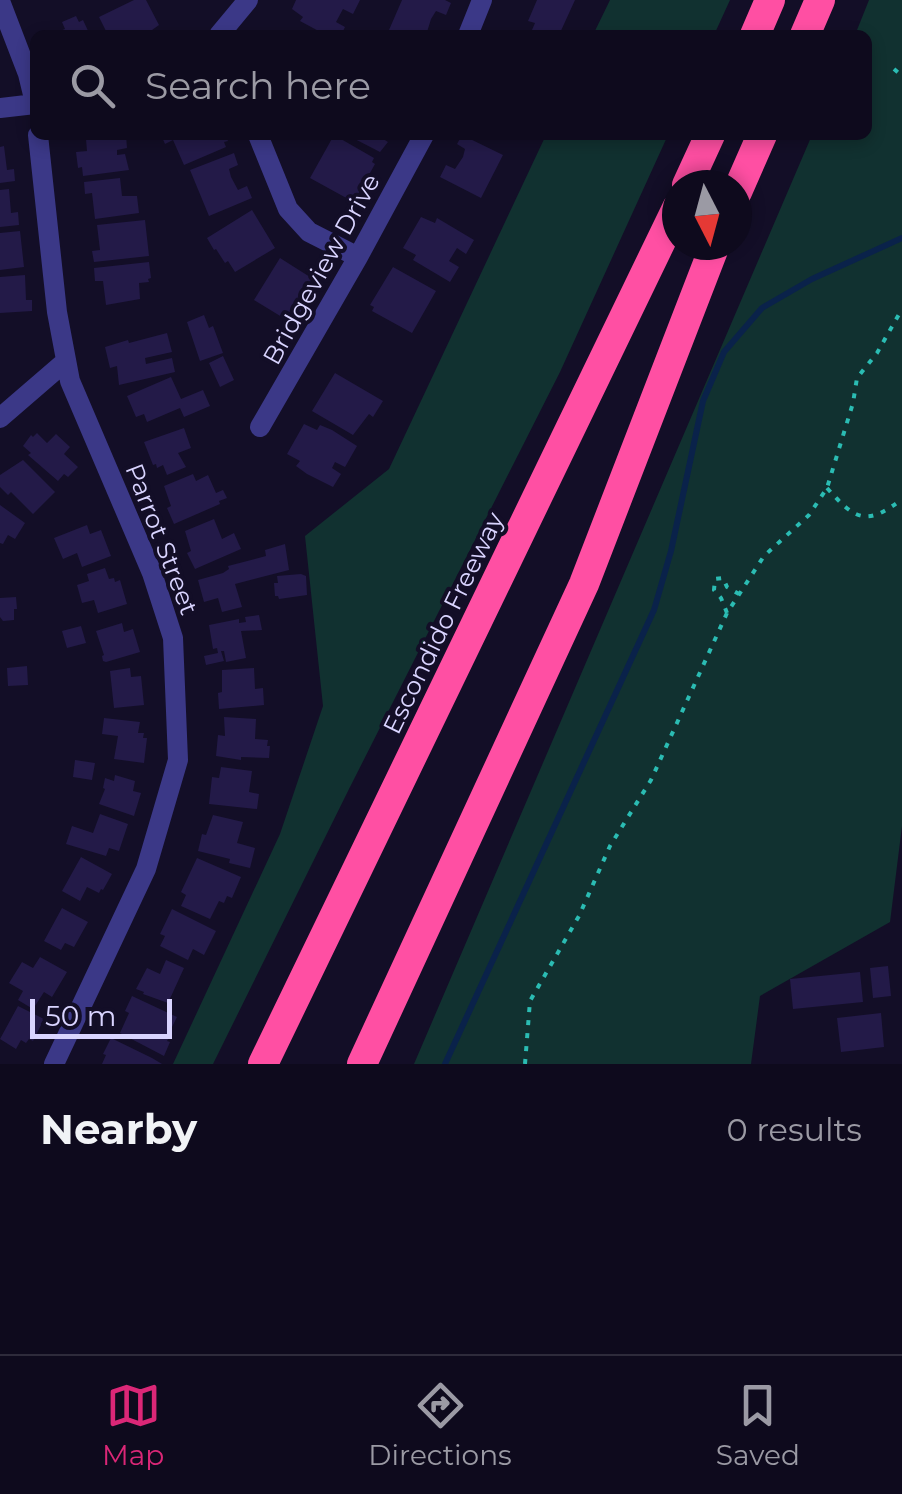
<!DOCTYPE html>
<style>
:root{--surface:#0e0a1d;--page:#1c182a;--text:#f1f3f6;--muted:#9b9aa4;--line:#2e2b3b;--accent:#db2777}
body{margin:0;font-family:Montserrat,sans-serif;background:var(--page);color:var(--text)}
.compass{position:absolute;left:662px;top:170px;width:90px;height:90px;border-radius:50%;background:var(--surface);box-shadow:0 5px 15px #0003;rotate:174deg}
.scale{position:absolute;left:30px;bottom:25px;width:142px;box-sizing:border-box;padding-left:10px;border:5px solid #d9d4ff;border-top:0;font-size:28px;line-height:35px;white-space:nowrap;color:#d9d4ff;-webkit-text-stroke:8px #130e27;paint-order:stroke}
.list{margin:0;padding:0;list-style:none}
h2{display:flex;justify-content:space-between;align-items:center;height:130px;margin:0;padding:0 40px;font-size:42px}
h2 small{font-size:32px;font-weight:400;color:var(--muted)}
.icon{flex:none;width:55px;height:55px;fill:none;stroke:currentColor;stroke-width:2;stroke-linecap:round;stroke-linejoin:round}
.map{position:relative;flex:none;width:902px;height:1064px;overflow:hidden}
.search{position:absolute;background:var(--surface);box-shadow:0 5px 15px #0003;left:30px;right:30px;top:30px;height:110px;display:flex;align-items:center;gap:25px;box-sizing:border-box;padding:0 35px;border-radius:15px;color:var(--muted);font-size:38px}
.sheet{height:290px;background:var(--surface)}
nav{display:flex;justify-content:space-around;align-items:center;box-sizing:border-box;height:140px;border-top:2px solid var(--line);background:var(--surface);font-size:28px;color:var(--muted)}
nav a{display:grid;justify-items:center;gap:5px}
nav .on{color:var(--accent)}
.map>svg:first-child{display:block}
.green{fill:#113130}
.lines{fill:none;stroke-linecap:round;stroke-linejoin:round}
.stream{stroke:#0a224a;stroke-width:6}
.building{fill:#231a48}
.path{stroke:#2bbcb3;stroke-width:4;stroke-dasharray:5 8;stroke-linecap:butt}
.street{stroke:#3b3887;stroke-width:20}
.highway{stroke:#ff4fa3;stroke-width:30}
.labels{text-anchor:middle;stroke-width:8;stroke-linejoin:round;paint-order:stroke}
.street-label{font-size:25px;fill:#d9d4ff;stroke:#130e27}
</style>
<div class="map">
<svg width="902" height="1064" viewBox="0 0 902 1064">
<rect width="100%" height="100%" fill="#130e27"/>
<!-- green -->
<path class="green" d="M610,0H730L714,35H593Z
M869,0H902V826L890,922L760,996L751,1064H414L812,135H867V35H855Z
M546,135H668L560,372L349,789L213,1064H173L280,834L323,706L305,536L389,469Z"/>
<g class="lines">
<!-- stream -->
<path class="stream" d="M445,1064L654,610L671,551L703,401L724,352L762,308L812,279L902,238"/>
</g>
<!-- building -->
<path class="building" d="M134,0H146L159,25L145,35H108L99,17Z
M296,0H360L353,14L343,9L336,22L345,27L341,35H326L300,21L303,17L292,9Z
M402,0H445L451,3L446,15L436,11L431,19L427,32L434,35H402L389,30Z
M537,0H575L559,35H543L532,30L535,23L528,21Z
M76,16L79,22L83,20L90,35H50L65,29L62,22Z
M101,135H126L127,148L117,150V155L125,154L129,170L83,176L82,167L78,168L76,152L87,151L86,139L101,137Z
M161,135H223L226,136L228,141L224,142L226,147L184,165L173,140L165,144Z
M334,135L374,158L372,162L375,164L356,198L352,197L350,200L310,178Z
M347,135H381L380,137L388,142L380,152Z
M462,135L503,155L481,198L440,177L446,165L455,169L463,157L465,149L457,144Z
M4,146L7,170L14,169L15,181L0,183V147Z
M234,153L238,165L229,169L231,177L238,190L247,186L252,198L209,216L190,170Z
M120,178L122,196H137L139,213L95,219L92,193L85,194L84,182Z
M9,189L11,213L18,212L19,225L0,227V190Z
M252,210L275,248L235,272L228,261L225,263L216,249L214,250L207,238Z
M421,217L435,223L437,218L474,240L466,254L457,248L449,261L459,267L450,282L413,260L416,255L403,248Z
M145,220L149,256L94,262L92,251L100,250L97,225Z
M20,231L24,267L0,270V233Z
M280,258L321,284L295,325L254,300Z
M149,262L151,278L148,279L149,282L139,283L140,299L106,305L103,281H95L94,268Z
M393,267L436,291L412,333L372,311L374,307L370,305Z
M25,275L26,300H32V311L0,313V277Z
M204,315L209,328L213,326L223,353L200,361L187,322Z
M167,333L172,352L145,358L146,364L172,358L175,372L119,385L117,366L110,368L105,347L128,340L129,343Z
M223,356L234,380L220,387L209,363Z
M335,373L383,401L373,417L369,414L353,435L312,411Z
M171,377L181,399L203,390L210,406L184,417L180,408L147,422L144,414L136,417L127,396Z
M304,424L317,430L320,425L332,430L357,446L345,467L335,462L332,468L341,474L333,487L307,474L296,466L300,461L287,454Z
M184,428L191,448L178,453L186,467L167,475L163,465L157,468L156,464L153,465L144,442Z
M37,433L47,443L56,434L70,447L64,454L78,467L68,477L64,474L58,481L28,455L31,453L23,446L31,435L33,437Z
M23,460L55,492L33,514L11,492L8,495L0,487V475Z
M193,474L196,481L208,475L216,493L223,490L227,498L219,501L220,504L174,524L167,508L171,506L164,486Z
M0,505L25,523L15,539L8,535L3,544L0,543Z
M214,519L222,539L234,533L241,549L195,569L187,553L191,551L185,531Z
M87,525L90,534L101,530L111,556L82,567L77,553L63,559L54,538Z
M285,544L289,570L235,584L242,607L222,612L218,598L204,602L198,580L223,573L229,569L228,566L266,556L265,550Z
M105,568L109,579L114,578L115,582L120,580L127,604L98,613L94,600L82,603L77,585L89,581L87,574Z
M301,574L306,576L307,595L279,599L278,596H275L274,583H278L277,576Z
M16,597L17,609H14V620L3,621L0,617V598Z
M259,615L262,630L241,631L246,658L226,662L224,651H221L224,661L206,665L204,656L218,653L217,648L213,649L209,625L239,619V623L246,622L245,617Z
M122,623L124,632L133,629L140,652L106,662L103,661L102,656L104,655L96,631Z
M81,626L86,643L67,648L62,631Z
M27,666L28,685L8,686L7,668Z
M130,668L131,677L141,676L144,705L114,708L110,671Z
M254,668L255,689L263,688L264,705L219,709L218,693L222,692V670Z
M224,717L256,719L255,739L268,740L267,746H270L269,758L241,757V760L216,756L218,735L225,736Z
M104,718L140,722L138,733H144L143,738H147L144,763L114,759L118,736L102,734Z
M75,760L95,763L92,780L73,777Z
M221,767L252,771L249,792L259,794L257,809L209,804L212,777L219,778Z
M115,775L135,781L133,791L141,793L134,816L99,804L105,789L103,788L105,778L114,781Z
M100,814L128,824L119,851L109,848L106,856L66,844L72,826L93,833Z
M213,815L243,822L237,843L255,848L250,868L229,863L230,859L198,851L202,834L206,835Z
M81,857L112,874L103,890L101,889L99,893L87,887L80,901L62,891Z
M197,858L241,877L232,898L227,896L224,903L219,901L210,919L181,906L186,895L181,892Z
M62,908L88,922L74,947L65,943L61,950L44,941Z
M172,909L216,931L204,955L193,949L188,960L160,946L165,936L160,934Z
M40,957L67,972L52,997L44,992L33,1009L18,1000L23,991L9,983L22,962L33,968Z
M166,960L184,968L168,1003L143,994L144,992L136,989L147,968L160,974Z
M888,966L891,996L873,998L870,968Z
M860,972L863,1002L793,1009L790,979Z
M132,996L177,1017L170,1031L172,1032L167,1041L170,1042L164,1056L120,1033L129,1013L125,1011Z
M18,1006L44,1019L33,1041L29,1039L26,1043L21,1040L16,1049L0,1039Z
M881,1013L884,1047L841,1052L837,1018Z
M111,1038L152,1058L162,1064H102L106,1055L103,1054Z"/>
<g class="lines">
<!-- path -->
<path class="path" d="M894,69L902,76
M827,488C856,521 867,526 902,499
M727,613L721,598L714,590L715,579L723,578L727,587L739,594
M525,1064L530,1001L579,916L610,846L651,780L727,613L764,556L809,515L827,488L853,403L857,378L877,353L902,309"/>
<!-- street -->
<path class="street" d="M0,1L28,74L35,103
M219,35L248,0
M468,35L482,0
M0,108L35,104
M38,135L57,312L70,381L152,573L173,638L178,760L146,869L54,1064
M258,135L288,209L309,232L358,257
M0,418L66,361
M260,427L358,257L424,135"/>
<!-- highway -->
<path class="highway" d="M755,35L770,0
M805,35L820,0
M687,185L710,135
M737,192L762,135
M263,1064L677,208
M362,1064L584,584L715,245"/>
</g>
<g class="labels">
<!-- street labels -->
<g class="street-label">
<text transform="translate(321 269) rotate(-61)" y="9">Bridgeview Drive</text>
<text transform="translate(162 539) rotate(69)" y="9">Parrot Street</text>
<text transform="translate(443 623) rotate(-64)" y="9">Escondido Freeway</text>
</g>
</g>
</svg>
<svg class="compass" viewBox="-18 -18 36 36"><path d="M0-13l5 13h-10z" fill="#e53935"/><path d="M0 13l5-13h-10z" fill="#9b9aa4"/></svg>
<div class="scale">50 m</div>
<div class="search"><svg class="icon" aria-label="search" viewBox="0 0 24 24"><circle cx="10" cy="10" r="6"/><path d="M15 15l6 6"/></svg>Search here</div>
</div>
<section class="sheet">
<h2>Nearby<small>0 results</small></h2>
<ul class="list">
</ul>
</section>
<nav>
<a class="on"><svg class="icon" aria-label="map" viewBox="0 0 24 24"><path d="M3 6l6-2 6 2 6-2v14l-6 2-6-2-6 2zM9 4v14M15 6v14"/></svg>Map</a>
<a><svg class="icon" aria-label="directions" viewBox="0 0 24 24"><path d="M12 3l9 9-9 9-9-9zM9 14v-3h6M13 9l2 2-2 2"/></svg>Directions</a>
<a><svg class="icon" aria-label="saved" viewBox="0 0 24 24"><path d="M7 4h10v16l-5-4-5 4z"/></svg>Saved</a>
</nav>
